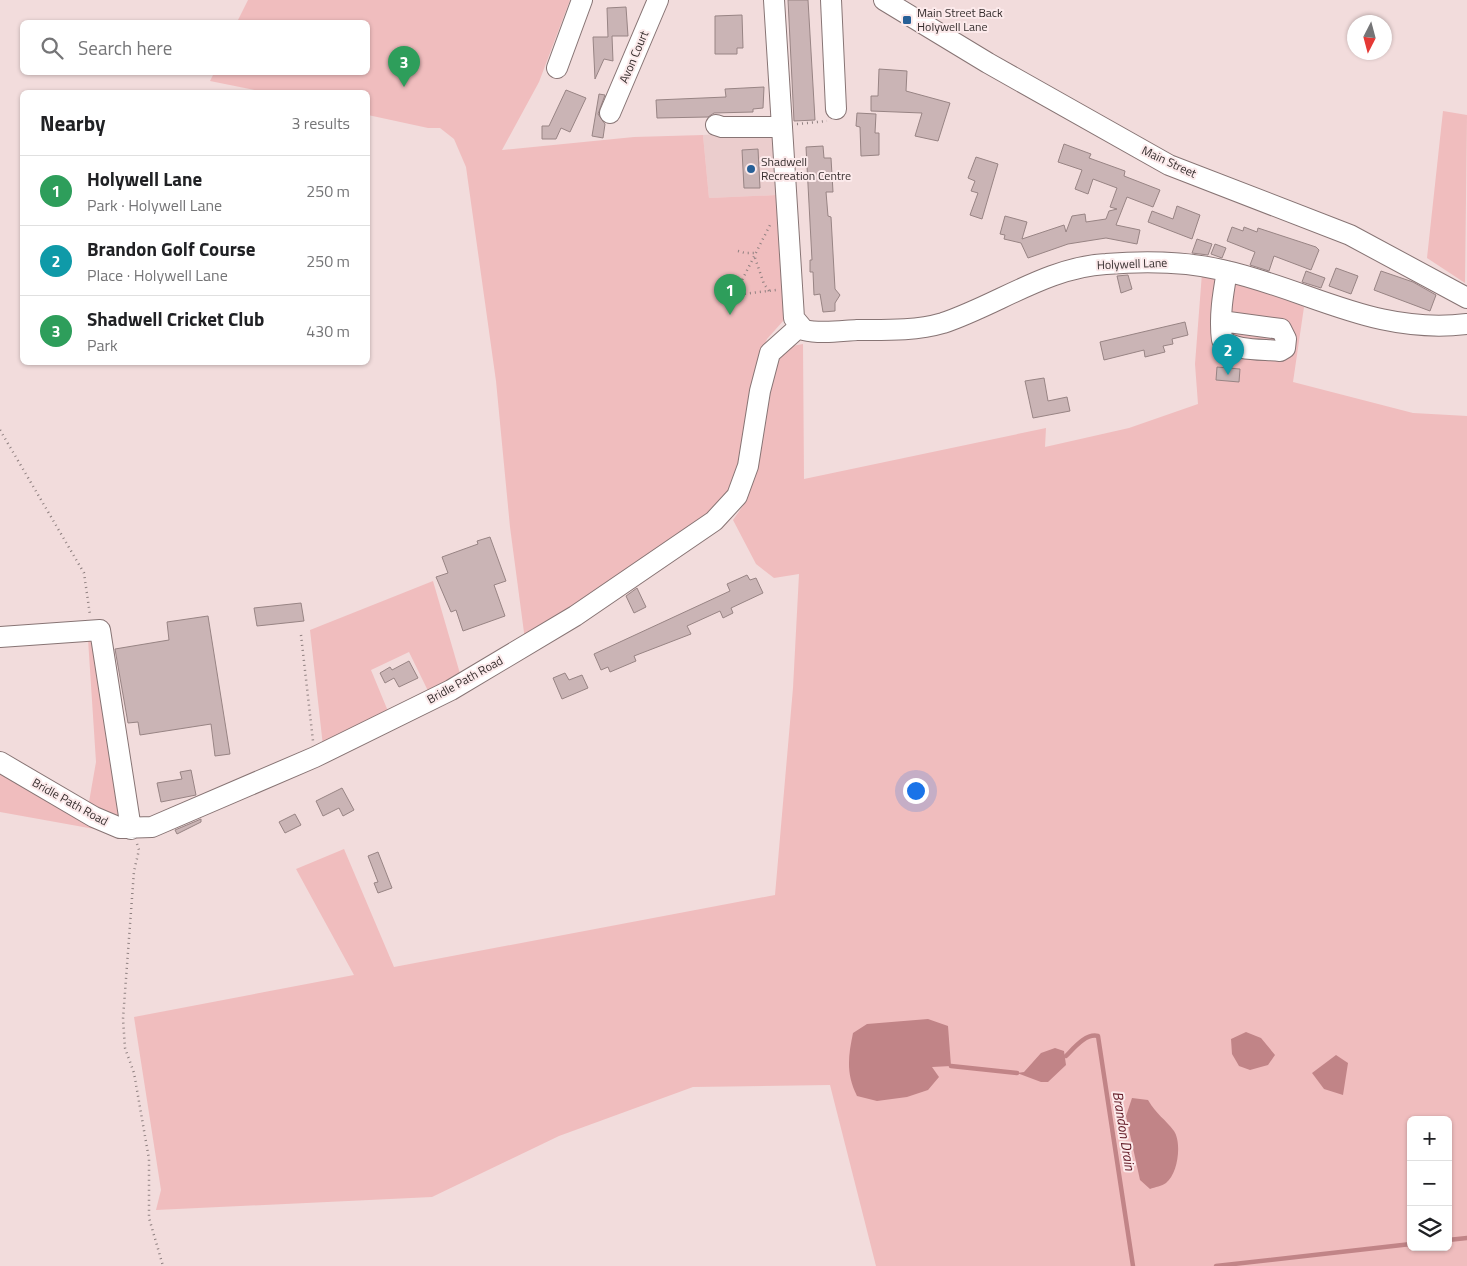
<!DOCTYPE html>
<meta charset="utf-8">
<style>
:root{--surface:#fff;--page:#f6f6f6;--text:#202124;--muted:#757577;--line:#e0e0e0;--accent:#ea580c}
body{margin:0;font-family:"Titillium Web",sans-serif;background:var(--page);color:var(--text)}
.controls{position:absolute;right:15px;bottom:15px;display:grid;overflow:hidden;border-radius:8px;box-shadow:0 1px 4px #0004}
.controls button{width:45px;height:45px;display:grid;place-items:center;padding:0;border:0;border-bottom:1px solid var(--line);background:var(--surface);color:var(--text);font:25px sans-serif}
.compass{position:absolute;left:1347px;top:15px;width:45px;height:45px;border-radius:50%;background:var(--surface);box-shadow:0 1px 4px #0004;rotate:186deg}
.you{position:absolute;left:915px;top:790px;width:18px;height:18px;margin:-12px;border:4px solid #fff;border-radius:50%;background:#1a73e8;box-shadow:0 0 0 8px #1a73e833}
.badge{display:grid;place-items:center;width:32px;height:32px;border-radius:50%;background:var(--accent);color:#fff;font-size:16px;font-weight:700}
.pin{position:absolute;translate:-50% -41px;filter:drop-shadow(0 1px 2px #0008)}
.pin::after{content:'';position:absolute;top:26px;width:18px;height:15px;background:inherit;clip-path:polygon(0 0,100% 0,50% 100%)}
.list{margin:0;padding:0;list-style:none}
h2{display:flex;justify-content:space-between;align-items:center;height:65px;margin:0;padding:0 20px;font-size:21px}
h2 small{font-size:16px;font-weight:400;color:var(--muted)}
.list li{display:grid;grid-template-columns:32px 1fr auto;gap:15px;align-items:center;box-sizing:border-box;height:70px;padding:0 20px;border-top:1px solid var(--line)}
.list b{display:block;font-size:19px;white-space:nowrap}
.list p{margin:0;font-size:16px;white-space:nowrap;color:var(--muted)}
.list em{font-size:16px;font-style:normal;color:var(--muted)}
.icon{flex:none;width:28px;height:28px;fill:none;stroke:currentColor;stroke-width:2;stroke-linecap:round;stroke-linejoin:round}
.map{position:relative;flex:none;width:1467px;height:1266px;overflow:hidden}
.search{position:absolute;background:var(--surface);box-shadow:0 1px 4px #0004;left:20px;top:20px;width:350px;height:55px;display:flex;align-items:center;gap:12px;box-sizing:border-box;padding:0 18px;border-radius:8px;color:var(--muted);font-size:19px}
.panel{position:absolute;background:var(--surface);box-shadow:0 1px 4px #0004;left:20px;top:90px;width:350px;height:275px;border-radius:8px}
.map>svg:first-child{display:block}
.built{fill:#ebcdcd}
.green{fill:#f0bdbe;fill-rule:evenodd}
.water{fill:#c18487}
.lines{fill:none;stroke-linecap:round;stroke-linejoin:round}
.stream{stroke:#c18487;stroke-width:4.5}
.building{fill:#cab4b5;stroke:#988484}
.minor-casing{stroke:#877474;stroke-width:22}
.path{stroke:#8f8080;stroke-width:2.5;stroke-dasharray:1 4;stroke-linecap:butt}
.minor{stroke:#fff;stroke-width:20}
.poi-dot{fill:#276097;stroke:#fceaeb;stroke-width:2}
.labels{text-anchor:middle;stroke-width:4;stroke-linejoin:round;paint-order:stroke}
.poi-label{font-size:12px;fill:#362e2e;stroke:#fceaeb;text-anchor:start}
.street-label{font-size:12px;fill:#362e2e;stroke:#fceaeb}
.water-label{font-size:14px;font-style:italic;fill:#5d131f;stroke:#fceaeb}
</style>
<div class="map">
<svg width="1467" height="1266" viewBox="0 0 1467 1266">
<rect width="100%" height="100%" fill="#f2dcdc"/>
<!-- built -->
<path class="built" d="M772,131L776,195L709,198L703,135Z"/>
<!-- green -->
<path class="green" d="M248,0H570L539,82L502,150L634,137L703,135L709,198L776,195L784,320L767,339L760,357L738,472L727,494L709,514L525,640L510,527L496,381L466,167L454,139L440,128H428L368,115V92H264L210,81L214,73L368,72V22H237Z
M1443,111L1467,115L1465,283L1427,258Z
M1202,273L1245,283L1304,307L1293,382L1413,413L1467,416V1266H876L830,1085L693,1087L559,1136L432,1197L156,1210L161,1190L134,1017L354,975L296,869L344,849L394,967L775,895L793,688L799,574L774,578L756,564L733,520L747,500L776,358L787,347L803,344L804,479L1046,428L1045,447L1129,428L1198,404L1195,364ZM1411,1120H1448V1247H1411Z
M433,581L461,677L430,695L409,652L371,670L390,716L323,746L310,630Z
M98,638L124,822L111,832L0,812V753L89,802L96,762L88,639Z"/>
<!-- water -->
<path class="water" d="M928,1019L948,1026L951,1066L932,1067L939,1077L928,1090L907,1097L877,1101L857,1096C846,1074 848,1057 853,1033L867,1024Z
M1246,1032L1261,1038L1275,1055L1268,1065L1250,1070L1239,1066L1232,1054L1231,1039Z
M1055,1048L1064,1051L1066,1065L1048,1082H1041L1017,1073L1024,1072L1041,1053Z
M1336,1055L1348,1063L1343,1095L1324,1089L1312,1073Z
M1132,1098L1148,1100C1157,1115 1165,1119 1174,1131C1182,1143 1178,1174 1166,1183C1162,1186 1155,1187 1150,1189L1140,1180L1126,1116Z"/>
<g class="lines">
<!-- stream -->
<path class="stream" d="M1066,1056C1074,1048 1086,1033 1098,1036L1133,1266
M951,1066L1017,1073
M1448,1240L1467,1238
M1216,1266L1411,1244"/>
</g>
<!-- building -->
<path class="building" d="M788,0H808L815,120L794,121Z
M626,7L628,36H612L613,61L604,59L595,79L593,37H608L607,8Z
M742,15L743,48H737V54H715V16Z
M879,69L907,71L906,91L950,103L938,141L915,136L922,113L871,111V96H878Z
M764,87L763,108L753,109V112L714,113L708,117L657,118L656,100L726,97L725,89Z
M566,90L586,98L570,132L561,128L556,139H542V126H549Z
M599,94L605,95L598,114L605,124L603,138L592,136Z
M857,113L876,114L875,133H879V155L861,156L860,127L856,126Z
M1064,144L1091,154L1089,158L1125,171L1124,176L1160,190L1153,207L1127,197L1116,225L1140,230L1137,244L1106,238L1068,244L1028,258L1021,243L1004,239L1005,235L1000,234L1005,216L1027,222L1022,239L1064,225L1066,232L1072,216L1085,214L1086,222L1106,219L1109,211L1117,209L1110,207L1117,188L1093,179L1088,194L1075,189L1082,170L1058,162Z
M823,146L824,158H831L833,192H826L828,216L831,217L835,289L840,295L835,303V311L823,312L820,294L814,295L813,272H810V260H812L806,147Z
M758,149L760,188H744L742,150Z
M976,157L998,164L982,219L970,215L978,193L971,191L975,181L968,178Z
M1177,206L1200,215L1192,239L1148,222L1152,211L1173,219Z
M1232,227L1243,231L1244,227L1257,232L1258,228L1316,247L1319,250L1311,270L1274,256L1269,271L1250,265L1255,252L1227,241Z
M1197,239L1212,244L1208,255L1192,253Z
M1215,244L1226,248L1222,258L1211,254Z
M1336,268L1358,276L1351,294L1329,286Z
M1306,271L1325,278L1321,288L1302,282Z
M1381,271L1413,282L1436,295L1430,311L1374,290Z
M1128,275L1132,289L1121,293L1117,276Z
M1185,322L1188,335L1172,339L1173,344L1163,346L1165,352L1145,357L1144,350L1104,360L1100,342Z
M1217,367L1240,369L1239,382L1216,380Z
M1044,378L1048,401L1067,397L1070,411L1033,418L1025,381Z
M490,537L506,581L494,585L505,616L463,631L456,610L451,612L436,577L448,573L442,557L478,544L477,541Z
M747,575L750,580L756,578L763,593L731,608L733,613L723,618L720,611L687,626L691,634L634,656L636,661L610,672L608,667L601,670L594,654L730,591L727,584Z
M637,588L646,607L634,613L626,596Z
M301,603L304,621L257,626L254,608Z
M208,616L230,754L215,756L211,724L140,735L138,722L128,723L115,649L169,640L167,622Z
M409,661L418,678L399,687L394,678L385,683L380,673L390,667L392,670Z
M565,673L569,680L582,675L588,688L562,699L553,678Z
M191,770L196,795L161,802L157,783L182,779L180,772Z
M342,788L354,810L343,816L339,808L323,816L316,801Z
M295,814L301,825L285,833L279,822Z
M201,819V822L177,834L175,830Z
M378,852L392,888L378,893L374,883L378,882L368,856Z"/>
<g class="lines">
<!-- minor casing -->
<g class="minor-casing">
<path id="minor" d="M774,0L794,318L804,330C820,334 840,331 857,330C885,330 916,331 943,323C997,305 1048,267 1106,264C1144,261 1184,261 1222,270C1309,289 1373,335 1467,324
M831,0L836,109
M884,0L988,63L1169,165L1350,235L1467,298
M557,68L582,0
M610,113L658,0
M716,125L722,127H780
M1221,321L1281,329L1286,339L1285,348L1280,351C1263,349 1235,351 1222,340C1219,317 1223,294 1227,271
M0,637L100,630L131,829
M0,762L94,817L120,828L152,827L315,757L451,690L575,616L714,521L737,496L748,466L760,391L770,353L799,327"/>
</g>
<!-- path -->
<path class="path" d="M797,124L827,121
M738,251L745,253H757
M755,258L764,284L769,291
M735,295L776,290
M731,302L771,223
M0,430L84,573L90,615
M301,635L313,741
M137,844L139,850L134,871L123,1019L125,1048L134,1073L149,1159V1218L163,1266"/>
<!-- minor -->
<use href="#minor" class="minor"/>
</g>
<!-- markers -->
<g class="poi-dot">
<rect x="902" y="15" width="10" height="10" rx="2.5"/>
<circle cx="751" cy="169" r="5"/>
</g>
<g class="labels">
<!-- poi labels -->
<g class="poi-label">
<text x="917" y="17">Main Street Back<tspan x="917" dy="14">Holywell Lane</tspan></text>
<text x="761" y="166">Shadwell<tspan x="761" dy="14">Recreation Centre</tspan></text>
</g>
<!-- street labels -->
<g class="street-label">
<text transform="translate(634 57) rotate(-67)" y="4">Avon Court</text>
<text transform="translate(1169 162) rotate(25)" y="4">Main Street</text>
<text transform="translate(1132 264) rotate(-2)" y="4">Holywell Lane</text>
<text transform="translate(465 680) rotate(-29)" y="4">Bridle Path Road</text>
<text transform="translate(70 802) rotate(29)" y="4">Bridle Path Road</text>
</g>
<!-- water labels -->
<g class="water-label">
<text transform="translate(1124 1131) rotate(81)" y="5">Brandon Drain</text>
</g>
</g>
</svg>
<div class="controls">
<button>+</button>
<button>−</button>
<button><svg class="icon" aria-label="layers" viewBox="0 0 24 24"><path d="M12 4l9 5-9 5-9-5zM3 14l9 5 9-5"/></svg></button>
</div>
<svg class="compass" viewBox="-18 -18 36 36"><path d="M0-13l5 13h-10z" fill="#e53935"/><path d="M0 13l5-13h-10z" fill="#757577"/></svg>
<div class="you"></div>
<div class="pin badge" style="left:730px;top:315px;background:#2e9e5b">1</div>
<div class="pin badge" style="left:1228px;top:375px;background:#0f9aa8">2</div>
<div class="pin badge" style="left:404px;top:87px;background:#2e9e5b">3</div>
<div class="search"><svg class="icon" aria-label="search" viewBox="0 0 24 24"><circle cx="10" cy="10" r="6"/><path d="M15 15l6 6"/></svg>Search here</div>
<section class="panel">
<h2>Nearby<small>3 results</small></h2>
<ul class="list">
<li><span class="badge" style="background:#2e9e5b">1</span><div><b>Holywell Lane</b><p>Park · Holywell Lane</p></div><em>250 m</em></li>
<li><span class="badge" style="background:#0f9aa8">2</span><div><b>Brandon Golf Course</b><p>Place · Holywell Lane</p></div><em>250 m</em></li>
<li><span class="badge" style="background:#2e9e5b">3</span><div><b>Shadwell Cricket Club</b><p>Park</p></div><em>430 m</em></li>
</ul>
</section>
</div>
